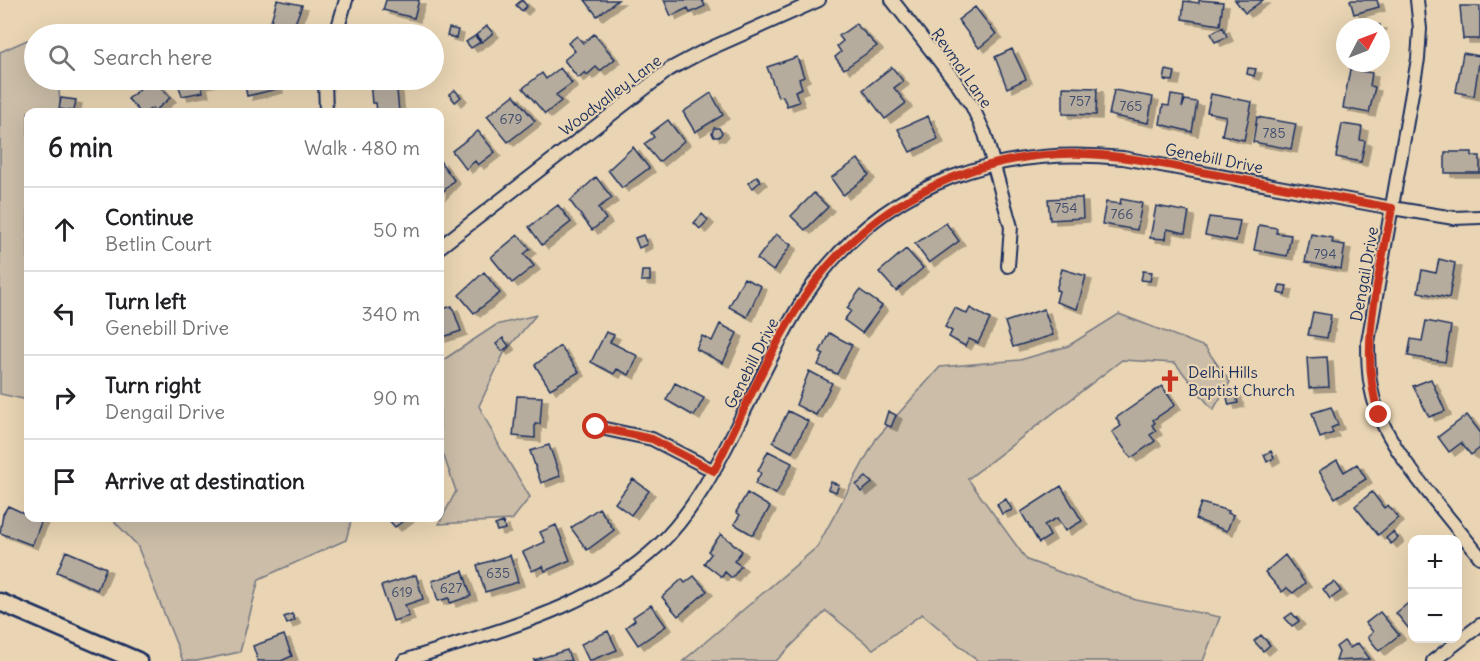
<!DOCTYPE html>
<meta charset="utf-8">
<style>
:root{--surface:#fff;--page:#f6f6f6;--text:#202124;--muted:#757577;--line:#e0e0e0}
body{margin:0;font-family:Delius,sans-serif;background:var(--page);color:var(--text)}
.controls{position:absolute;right:18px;bottom:18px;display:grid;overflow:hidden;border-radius:12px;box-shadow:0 6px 24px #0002}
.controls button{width:54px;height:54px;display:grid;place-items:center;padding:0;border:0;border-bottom:2px solid var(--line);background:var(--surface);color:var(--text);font:30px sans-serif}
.compass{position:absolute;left:1336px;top:18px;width:54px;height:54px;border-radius:50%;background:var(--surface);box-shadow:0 6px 24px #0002;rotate:48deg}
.stop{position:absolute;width:18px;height:18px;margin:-14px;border:4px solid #c8321e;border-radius:50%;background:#fff}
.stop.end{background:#c8321e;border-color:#fff;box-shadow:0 2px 6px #0008}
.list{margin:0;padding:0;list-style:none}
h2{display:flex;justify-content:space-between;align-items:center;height:78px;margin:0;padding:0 24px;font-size:26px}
h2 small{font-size:20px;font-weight:400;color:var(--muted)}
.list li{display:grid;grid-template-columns:39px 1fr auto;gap:18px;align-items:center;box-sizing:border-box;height:84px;padding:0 24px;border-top:2px solid var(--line)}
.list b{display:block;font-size:22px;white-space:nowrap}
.list p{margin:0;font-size:20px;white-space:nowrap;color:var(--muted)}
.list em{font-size:20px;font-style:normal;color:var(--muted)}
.icon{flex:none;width:33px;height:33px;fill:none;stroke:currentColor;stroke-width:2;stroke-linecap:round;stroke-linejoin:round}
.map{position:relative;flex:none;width:1480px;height:661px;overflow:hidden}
.search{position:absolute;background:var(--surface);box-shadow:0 6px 24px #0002;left:24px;top:24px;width:420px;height:66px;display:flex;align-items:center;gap:15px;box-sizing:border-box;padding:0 21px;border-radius:33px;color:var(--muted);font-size:22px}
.panel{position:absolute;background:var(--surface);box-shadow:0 6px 24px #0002;left:24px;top:108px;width:420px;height:414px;border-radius:12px}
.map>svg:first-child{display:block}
.green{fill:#cbbda7;stroke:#737682;stroke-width:1.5}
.building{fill:#b6ac9e;stroke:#1b2f5e;stroke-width:1.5;filter:url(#shadow)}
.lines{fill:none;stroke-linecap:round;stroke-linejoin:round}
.minor-casing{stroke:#1b2f5e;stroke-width:16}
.tertiary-casing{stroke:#1b2f5e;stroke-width:21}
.minor{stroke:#e9d5b3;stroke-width:12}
.tertiary{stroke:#e9d5b3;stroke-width:16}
.route{stroke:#c8321e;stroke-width:8}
.labels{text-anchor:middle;stroke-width:4.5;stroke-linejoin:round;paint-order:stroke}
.number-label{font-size:14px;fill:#424e6e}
.street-label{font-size:16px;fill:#1b2f5e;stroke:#e9d5b3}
.poi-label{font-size:16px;fill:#1b2f5e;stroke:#e9d5b3;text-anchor:start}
</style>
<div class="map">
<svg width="1480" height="661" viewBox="0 0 1480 661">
<defs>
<filter id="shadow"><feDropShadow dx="6" dy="4" stdDeviation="0" flood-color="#0004"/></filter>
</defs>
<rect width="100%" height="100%" fill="#e9d5b3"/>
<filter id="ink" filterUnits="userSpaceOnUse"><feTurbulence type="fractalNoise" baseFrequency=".0167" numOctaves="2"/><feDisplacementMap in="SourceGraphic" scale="12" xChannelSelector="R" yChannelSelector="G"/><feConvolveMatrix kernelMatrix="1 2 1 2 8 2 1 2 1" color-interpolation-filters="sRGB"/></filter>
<g filter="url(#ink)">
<!-- green -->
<path class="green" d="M27,40L34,43V80H58L61,112H28V400L0,394V52Z
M1119,314L1205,347L1230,382L1213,410L1175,363L1122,360L968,479L1027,560L1136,600L1220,617L1203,661H978L922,614L873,649L826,611L776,661H683L817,547L876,439L940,367L1020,360L1068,346Z
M536,315L504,353L479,406L502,451L530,497L512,520L439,524L456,491L440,445V362L496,325Z
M111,518H352L346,540L259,579L240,652L197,661H183L137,545Z"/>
<!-- building -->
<path class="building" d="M277,0L302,5L291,34L268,31Z
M386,0H419L414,18L383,10Z
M522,0L527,6L522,11L516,5Z
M585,0H618L597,16Z
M664,0H702L705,6L690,13L688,8L671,16Z
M1199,0L1223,2L1220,25L1182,19L1184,1L1199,3Z
M1235,0H1263L1245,13Z
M1350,0H1377L1379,7L1354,14Z
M1460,6H1480V39H1463Z
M975,7L996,34L979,48L958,20Z
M856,24L877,46L844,69L835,57L841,52L837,46L843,41L839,36Z
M1353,24L1380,25V27H1353Z
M380,26L412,34H377Z
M487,26L493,33L482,42L476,35Z
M1223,27L1227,37L1215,42L1211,33Z
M449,28L458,30L456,38L447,36Z
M594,34L615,59L600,71L596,67L587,75L585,72L578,78L564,60L575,51L568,43L577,36L583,43Z
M475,36L480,42L471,48L466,42Z
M1012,49L1026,79L1007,88L995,57Z
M1463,53L1480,56L1474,96L1456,92Z
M797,57L804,77L799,79L802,88L795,91L799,102L787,106L783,96L778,97L767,67Z
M892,67L903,81L894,88L906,103L885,119L863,90Z
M560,68L572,83L556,95L561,101L545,114L523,88L542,73L546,79Z
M1248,68L1256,69L1254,76L1247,74Z
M1350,69L1372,73L1370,86L1375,87L1369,113L1343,108Z
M1166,70L1175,72L1173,81L1164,80Z
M150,80H155L170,98L155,111L152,108L146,112H140L128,99Z
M177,80H220L201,84L203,92L182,96Z
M244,80H276L277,89L247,96Z
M396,80L399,112H377L376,103H372L370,82Z
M1063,87L1097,88L1096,115L1063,114Z
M455,90L461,97L455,102L449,94Z
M1114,90L1153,97L1148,123L1109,115Z
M711,93L723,115L695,132L683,112Z
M1211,94L1252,102L1244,140L1222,135L1226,116L1207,112Z
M514,95L535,121L508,142L487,116Z
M1171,95L1184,97L1182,108L1185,100L1197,102L1192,132L1160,124L1163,105L1169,106Z
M61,98L76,100L74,111L59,109Z
M928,116L938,139L910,152L898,129Z
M1257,117L1296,124L1291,149L1253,142Z
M668,120L684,141L659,162L644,144L654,137L651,133Z
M1342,124L1362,127L1360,140L1365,141L1361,162L1336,157Z
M714,128H719L722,133L719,137H714L712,133Z
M478,131L495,152L478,165L475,161L466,169L452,151Z
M633,147L649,168L622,188L608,170Z
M1445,152H1472V156H1480V173H1445Z
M858,159L869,175L843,195L831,178Z
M440,161L454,180L440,195Z
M757,176L761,181L753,188L748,183Z
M596,177L612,198L598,208L606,219L592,230L570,201Z
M814,193L828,207L805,230L791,216Z
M1065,198H1082L1083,218L1050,220L1048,199Z
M1121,199L1142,203L1137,230L1102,224L1106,202L1120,204Z
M558,205L571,222L542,245L529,227Z
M1156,206L1189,212L1185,233L1167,229L1166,239L1150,238Z
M702,214L708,220L700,229L694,223Z
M1209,217L1240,221L1236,241L1205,235Z
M946,223L959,241L929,263L915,244Z
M1259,225L1277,228L1276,233L1291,235L1287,256L1254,250Z
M776,234L791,245L773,271L757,259Z
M1311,234L1333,238L1332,243L1345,245L1341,269L1305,262Z
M518,235L530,249L524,254L534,266L512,283L491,257Z
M643,235L647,244L639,248L635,238Z
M906,249L923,268L896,291L879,272Z
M1439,259L1455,263L1449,298L1418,292L1422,270L1436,273Z
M1062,269L1086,276L1077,309L1056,302L1059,291L1056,290Z
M642,271H650V281H641Z
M1143,271L1152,272L1150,281L1141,280Z
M484,272L500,293L474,313L459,295Z
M744,278L761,286L747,317L729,307Z
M1280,285L1287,286L1285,295L1278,293Z
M860,290L882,306L862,333L844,320L851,311L847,308Z
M452,306L461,331L440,338V310Z
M955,308L967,314L970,308L990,319L978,343L969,339L965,346L949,337L952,331L945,327Z
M1044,309L1053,335L1013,347L1005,322Z
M1313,312L1331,315L1327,338L1308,335Z
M1426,321L1451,326L1445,362L1408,356L1411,339L1422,341Z
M720,324L737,333L723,363L696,349L702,336L712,341Z
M606,332L614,335L610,342L638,356L629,375L617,369L614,374L591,362Z
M829,333L852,345L837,374L818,365L824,354L820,352Z
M503,338L509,346L502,351L496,344Z
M560,346L579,372L550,389L535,365Z
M1327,357L1329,387L1309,388L1307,358Z
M809,371L832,383L816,415L796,405Z
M1431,379L1445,411L1429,417L1413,386Z
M675,383L704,398L694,416L666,400Z
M1162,386L1175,405L1153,420L1155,423L1152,425L1156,431L1150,435L1155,441L1131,458L1112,432L1121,426L1116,418Z
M1235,392L1238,403L1229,405L1227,398Z
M517,396L542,397L540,424H535V438L513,436Z
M1331,407L1338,425L1331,428L1333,433L1320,438L1312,413Z
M788,411L808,421L792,452L773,442Z
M888,411L896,415L891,427L884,424Z
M1467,415L1480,432V448L1471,455L1461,443L1449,452L1438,437Z
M549,445L560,476L541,483L530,451Z
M768,451L792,463L776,494L755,484L761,473L758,471Z
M1271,451L1274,458L1267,462L1264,455Z
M1337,460L1344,472L1357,464L1366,479L1335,498L1319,471Z
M866,477L872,483L861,492L856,485Z
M633,479L649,491L631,515L615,503Z
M831,482L839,485L836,492L828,489Z
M1061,486L1082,521L1065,531L1057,518L1044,525L1050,536L1039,543L1021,512Z
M1372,492L1384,508L1388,505L1398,518L1378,535L1355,506Z
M747,493L770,507L753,535L734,524L740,515L736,512Z
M1006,499L1012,510L1002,514L997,504Z
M1201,503L1229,511L1228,513L1233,515L1227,531L1195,519Z
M8,506L28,515V518L42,520L32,545L0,533L3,514Z
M599,508L614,530L587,550L571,528Z
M387,518H407L395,527Z
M503,522L505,529L497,531L495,525Z
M556,525L570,560L545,571L543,566L532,571L523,552L545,542L540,532Z
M1393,532L1398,538L1391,544L1386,538Z
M721,534L742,551L734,561L741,566L732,578L725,572L722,577L704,563L711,554L708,551Z
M66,551L106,568L97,590L57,572Z
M510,555L518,582L485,592L477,565Z
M1285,555L1305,583L1293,593L1287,588L1282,592L1265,572Z
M463,571L471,596L450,603L449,598L438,601L432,581Z
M416,575L423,599L405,605L409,616L393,621L381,586Z
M694,576L707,591L678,616L662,597L682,579L685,583Z
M1334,582L1341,591L1330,599L1323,589Z
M1412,600V626L1409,629L1396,613Z
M651,605L666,626L638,645L626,627L635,620L633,617Z
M1380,612L1399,635L1379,651L1368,637L1373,632L1366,623Z
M1292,613L1299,621L1292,626L1285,618Z
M292,614L295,620L287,624L284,617Z
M608,631L617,650L589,661L581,644Z
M284,635L292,656L281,661H258L253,646Z
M1261,635L1270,645L1263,651L1254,641Z
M1344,641L1350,648L1358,643L1370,659L1336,661L1339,652L1336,647Z
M567,650L571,661H534V660Z"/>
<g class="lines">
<!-- minor casing -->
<g class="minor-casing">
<path id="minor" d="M892,0L955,81L972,106L985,134L1011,227L1008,266
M1417,0L1420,29L1418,59L1368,342C1368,367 1369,391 1379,415C1397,460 1449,517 1480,557
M336,34L346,0
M325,80L326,112
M440,247L670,69L700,53L819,0
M596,427L652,439L714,471
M404,661C493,631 589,611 659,545C701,504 725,449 751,398C771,359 789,318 815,282C890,181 1001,145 1123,158L1392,208L1454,218L1480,217
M1433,661L1480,625"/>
</g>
<!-- tertiary casing -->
<g class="tertiary-casing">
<path id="tertiary" d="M0,602L138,661"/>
</g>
<!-- minor -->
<use href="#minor" class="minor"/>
<!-- tertiary -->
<use href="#tertiary" class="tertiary"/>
</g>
</g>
<g class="lines" filter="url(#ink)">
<!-- route -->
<path class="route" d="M596,427L652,439L714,471C744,411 776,335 815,282C878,199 979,151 1083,154C1128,155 1174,167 1218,175C1276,186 1334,197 1392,208C1380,277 1357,346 1379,415"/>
</g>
<!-- icons -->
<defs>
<g id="church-bare" transform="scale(1.8)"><path d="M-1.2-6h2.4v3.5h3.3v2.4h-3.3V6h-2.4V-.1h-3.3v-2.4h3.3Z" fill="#c8321e" stroke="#e9d5b3" stroke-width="2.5" paint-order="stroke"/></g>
</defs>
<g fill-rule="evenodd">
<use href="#church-bare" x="1170" y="381"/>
</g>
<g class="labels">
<!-- number labels -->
<g class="number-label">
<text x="1080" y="106">757</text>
<text x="1131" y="111">765</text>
<text x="511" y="124">679</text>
<text x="1274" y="138">785</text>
<text x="1066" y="213">754</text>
<text x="1122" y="219">766</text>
<text x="1325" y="259">794</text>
<text x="498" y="578">635</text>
<text x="451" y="593">627</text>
<text x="402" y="597">619</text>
</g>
<!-- street labels -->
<g class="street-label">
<text transform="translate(962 68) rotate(55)" y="6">Revmal Lane</text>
<text transform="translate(610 95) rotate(-37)" y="6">Woodvalley Lane</text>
<text transform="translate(1214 158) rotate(11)" y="6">Genebill Drive</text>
<text transform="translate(1364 274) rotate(-80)" y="6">Dengail Drive</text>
<text transform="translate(751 363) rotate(-63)" y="6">Genebill Drive</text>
</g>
<!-- poi labels -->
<g class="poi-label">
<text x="1188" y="378">Delhi Hills<tspan x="1188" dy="18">Baptist Church</tspan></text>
</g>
</g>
</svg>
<div class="controls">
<button>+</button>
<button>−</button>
</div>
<svg class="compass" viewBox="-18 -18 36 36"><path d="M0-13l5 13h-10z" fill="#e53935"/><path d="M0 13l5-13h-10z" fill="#757577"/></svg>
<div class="stop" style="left:596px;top:427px"></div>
<div class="stop end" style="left:1379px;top:415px"></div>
<div class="search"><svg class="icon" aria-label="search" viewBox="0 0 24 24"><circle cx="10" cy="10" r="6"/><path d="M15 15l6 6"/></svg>Search here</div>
<section class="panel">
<h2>6 min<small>Walk · 480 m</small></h2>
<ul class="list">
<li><svg class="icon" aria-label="ahead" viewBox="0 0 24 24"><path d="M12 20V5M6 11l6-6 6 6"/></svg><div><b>Continue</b><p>Betlin Court</p></div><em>50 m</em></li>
<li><svg class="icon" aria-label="left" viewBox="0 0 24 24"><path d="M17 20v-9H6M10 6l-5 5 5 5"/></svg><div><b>Turn left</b><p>Genebill Drive</p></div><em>340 m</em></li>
<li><svg class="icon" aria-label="right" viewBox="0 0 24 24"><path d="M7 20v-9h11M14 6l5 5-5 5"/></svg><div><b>Turn right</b><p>Dengail Drive</p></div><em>90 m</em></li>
<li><svg class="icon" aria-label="arrive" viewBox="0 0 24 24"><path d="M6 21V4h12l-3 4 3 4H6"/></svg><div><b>Arrive at destination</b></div></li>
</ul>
</section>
</div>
